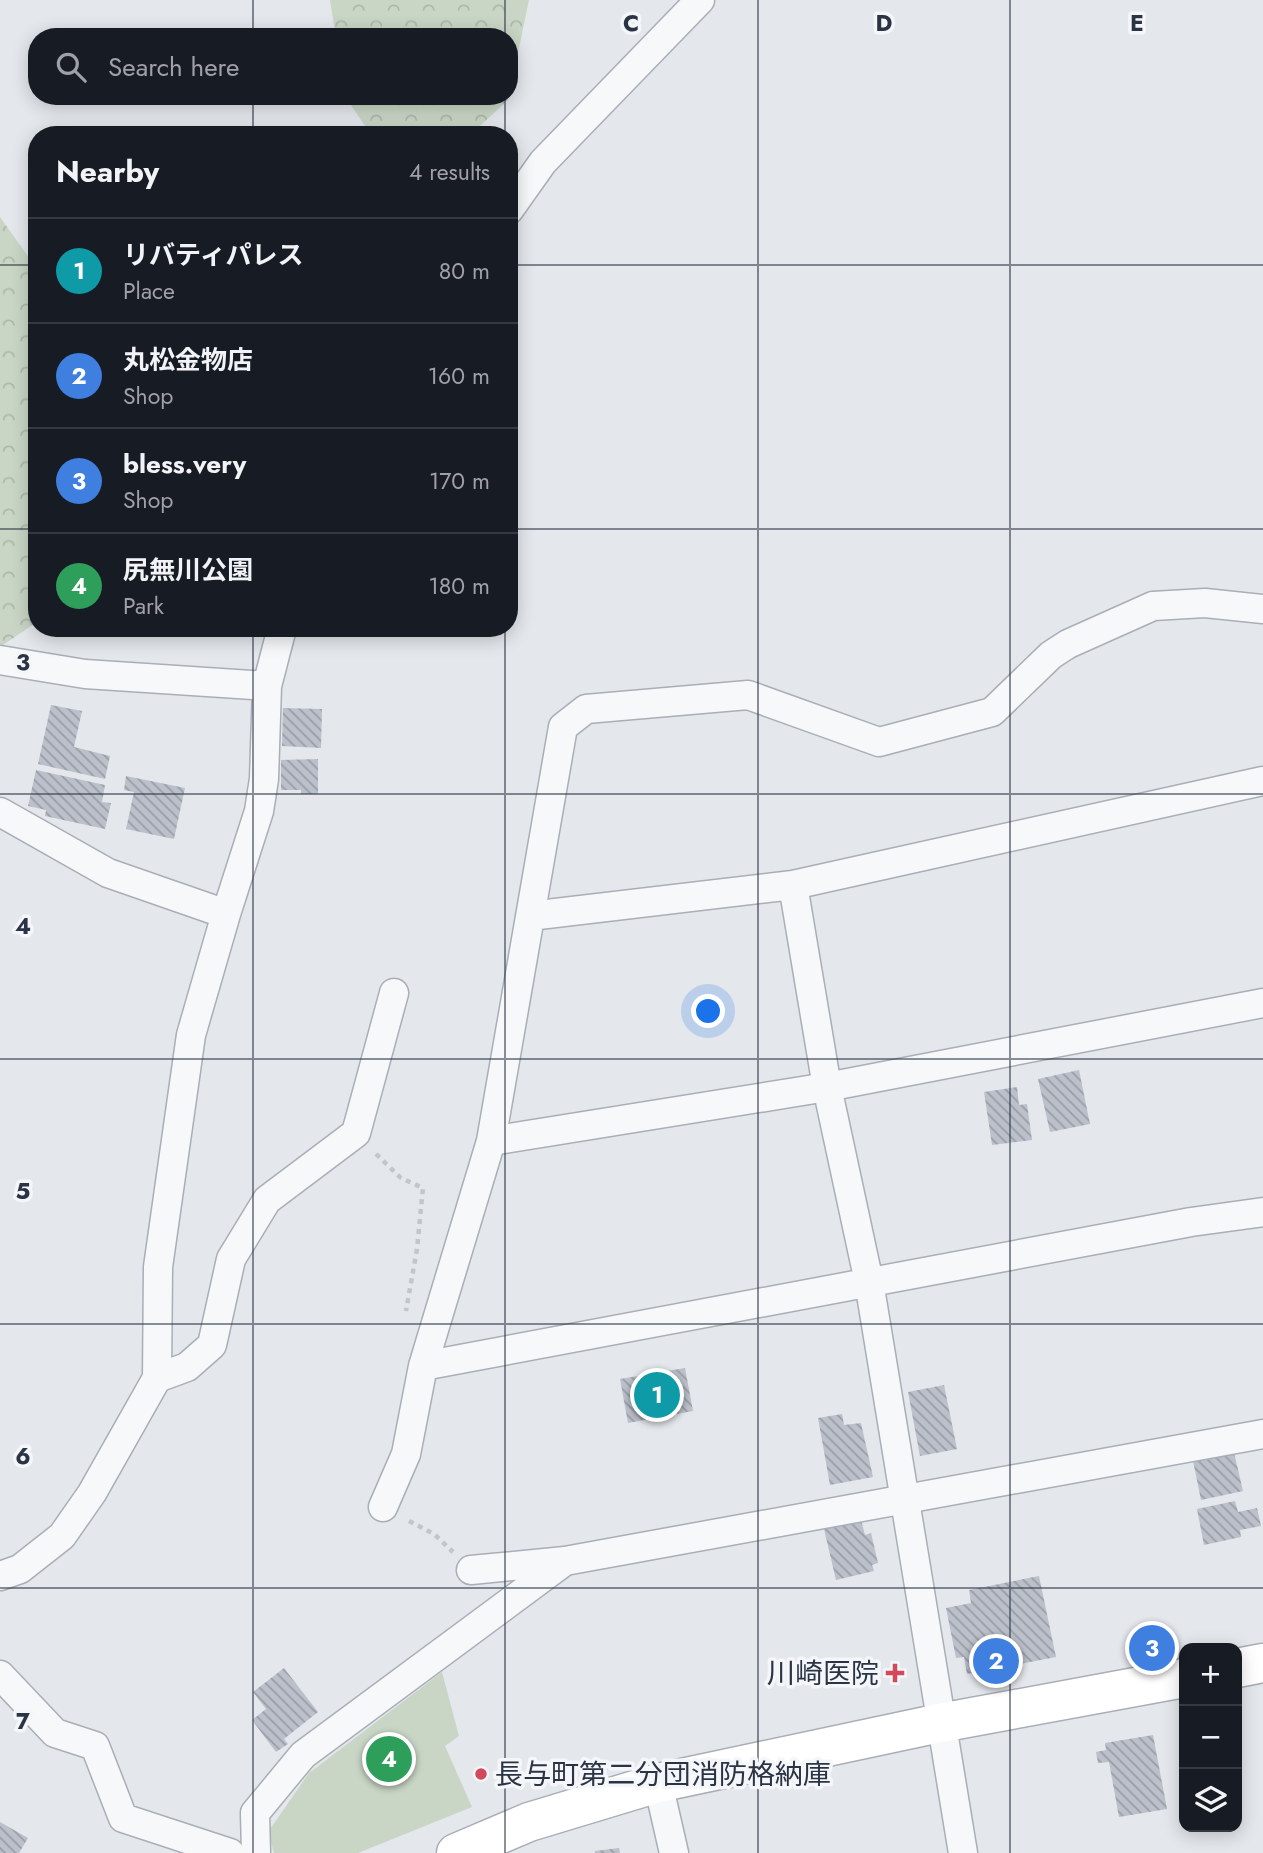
<!DOCTYPE html>
<meta charset="utf-8">
<style>
:root{--surface:#171b24;--page:#242831;--text:#f1f3f6;--muted:#9ea1a6;--line:#363941;--accent:#d1495b}
body{margin:0;font-family:Jost,"Noto Sans JP",sans-serif;background:var(--page);color:var(--text)}
.controls{position:absolute;right:21px;bottom:21px;display:grid;overflow:hidden;border-radius:14px;box-shadow:0 4px 18px #0003}
.controls button{width:63px;height:63px;display:grid;place-items:center;padding:0;border:0;border-bottom:2px solid var(--line);background:var(--surface);color:var(--text);font:35px sans-serif}
.you{position:absolute;left:709px;top:1012px;width:24px;height:24px;margin:-18px;border:5px solid #fff;border-radius:50%;background:#1a73e8;box-shadow:0 0 0 10px #1a73e833}
.badge{display:grid;place-items:center;width:46px;height:46px;border-radius:50%;background:var(--accent);color:#fff;font-size:23px;font-weight:700}
.pin{position:absolute;translate:-50% -50%;border:4px solid #fff;box-shadow:0 2px 7px #0006}
.list{margin:0;padding:0;list-style:none}
h2{display:flex;justify-content:space-between;align-items:center;height:91px;margin:0;padding:0 28px;font-size:30px}
h2 small{font-size:23px;font-weight:400;color:var(--muted)}
.list li{display:grid;grid-template-columns:46px 1fr auto;gap:21px;align-items:center;box-sizing:border-box;height:105px;padding:0 28px;border-top:2px solid var(--line)}
.list b{display:block;font-size:26px;white-space:nowrap}
.list p{margin:0;font-size:23px;white-space:nowrap;color:var(--muted)}
.list em{font-size:23px;font-style:normal;color:var(--muted)}
.icon{flex:none;width:38px;height:38px;fill:none;stroke:currentColor;stroke-width:2;stroke-linecap:round;stroke-linejoin:round}
.map{position:relative;flex:none;width:1263px;height:1853px;overflow:hidden}
.search{position:absolute;background:var(--surface);box-shadow:0 4px 18px #0003;left:28px;top:28px;width:490px;height:77px;display:flex;align-items:center;gap:18px;box-sizing:border-box;padding:0 24px;border-radius:28px;color:var(--muted);font-size:26px}
.panel{position:absolute;background:var(--surface);box-shadow:0 4px 18px #0003;left:28px;top:126px;width:490px;height:511px;border-radius:28px}
.map>svg:first-child{display:block}
.green{fill:#c9d6c5}
.forest{fill:url(#forest-crowns)}
.building{fill:url(#building-back-hatch)}
.lines{fill:none;stroke-linecap:round;stroke-linejoin:round}
.street-casing{stroke:#a9aeb7;stroke-width:31}
.secondary-casing{stroke:#a9aeb7;stroke-width:41}
.path{stroke:#c2c5cb;stroke-width:4.5;stroke-dasharray:5 5;stroke-linecap:butt}
.street{stroke:#f7f8fa;stroke-width:28}
.secondary{stroke:#fff;stroke-width:38}
.grid{fill:none;stroke:#2b3445;stroke-width:2;stroke-opacity:0.55}
.poi-dot{fill:#d1495b;stroke:#f4f6f9;stroke-width:2.5}
.labels{text-anchor:middle;stroke-width:7;stroke-linejoin:round;paint-order:stroke}
.poi-label{font-size:28px;fill:#2b3445;stroke:#f4f6f9;text-anchor:end}
.grid-label{font-size:23px;text-anchor:middle;font-weight:bold;fill:#2b3445;stroke:#f4f6f9;stroke-width:7;stroke-linejoin:round;paint-order:stroke}
</style>
<div class="map">
<svg width="1263" height="1853" viewBox="0 0 1263 1853">
<defs>
<pattern id="forest-crowns" width="20" height="18" patternUnits="userSpaceOnUse" patternTransform="scale(1.75)"><rect width="20" height="18" fill="#c9d6c5"/><path d="M2 6a3 3 0 1 1 6 0M12 15a3 3 0 1 1 6 0" fill="none" stroke="#adb8ab"/></pattern>
<pattern id="building-back-hatch" width="6" height="6" patternUnits="userSpaceOnUse" patternTransform="scale(1.75)"><rect width="6" height="6" fill="#bbc0ca"/><path d="M-1 5l2 2M0 0l6 6M5-1l2 2" fill="none" stroke="#989da6"/></pattern>
</defs>
<rect width="100%" height="100%" fill="#e4e7ec"/>
<!-- green -->
<path class="green" d="M442,1672L459,1736L445,1746L472,1807L358,1853H274L268,1832L309,1773Z"/>
<!-- forest -->
<path class="forest" d="M330,0H529L509,96V37H336Z
M345,96H509L508,100L470,135H371Z
M0,217L37,269V622L0,647Z"/>
<!-- building -->
<path class="building" d="M51,705L82,711L74,747L110,756L105,779L38,764Z
M283,708L322,709L321,748L282,746Z
M318,759V794H301V790H281V760Z
M36,770L105,785L102,802L111,803L105,829L45,816L46,810L28,806Z
M126,776L185,788L174,839L126,829L134,792L124,790Z
M1079,1070L1090,1124L1050,1132L1038,1079Z
M1017,1087L1019,1105L1027,1104L1032,1140L992,1145L984,1092Z
M685,1368L693,1411L628,1423L620,1379Z
M944,1385L957,1449L920,1456L908,1392Z
M842,1414L844,1425L861,1423L873,1477L830,1485L818,1418Z
M1233,1448L1243,1491L1201,1500L1192,1456Z
M1235,1501L1238,1512L1257,1508L1261,1526L1240,1530L1241,1537L1204,1545L1197,1509Z
M861,1520L865,1535L871,1533L878,1563L872,1565L874,1571L836,1580L824,1529Z
M1039,1576L1056,1657L967,1674L964,1657L956,1658L946,1608L971,1603L969,1590Z
M284,1668L318,1712L284,1739L288,1744L276,1752L252,1720L266,1709L253,1692Z
M1153,1735L1167,1809L1119,1817L1109,1762L1098,1763L1096,1752L1106,1750L1105,1743Z
M0,1822L28,1838L19,1853H0Z
M619,1848L620,1853H595V1851Z"/>
<g class="lines">
<!-- street casing -->
<g class="street-casing">
<path id="street" d="M509,210L543,162L700,0
M0,660L85,674L267,686
M0,812L108,873L226,914
M793,885L827,1087L869,1282L963,1853
M530,916L793,885L1263,781
M491,1141L827,1087L1263,1003
M423,1366L1191,1222L1263,1212
M157,1378L187,1367L212,1345L231,1259L267,1200L356,1133L394,993
M383,1507L406,1454L423,1366L491,1141L563,727L586,709L748,695L879,742L992,712L1051,655L1068,644L1153,606L1205,603L1263,609
M471,1570L565,1561L1263,1434
M0,1576L20,1569L62,1536L92,1493L157,1378L158,1267L191,1035L226,914L259,811L264,779L267,686L282,628
M0,1675L55,1733L95,1746L123,1818L230,1853
M658,1783L674,1853
M256,1853L255,1813L303,1755L565,1561"/>
</g>
<!-- secondary casing -->
<g class="secondary-casing">
<path id="secondary" d="M1237,1668L1263,1663
M456,1853L529,1822L658,1783L940,1723L1184,1678"/>
</g>
<!-- path -->
<path class="path" d="M376,1154L401,1178L423,1188L417,1249L406,1311
M409,1521L434,1534L453,1552"/>
<!-- street -->
<use href="#street" class="street"/>
<!-- secondary -->
<use href="#secondary" class="secondary"/>
</g>
<!-- grid -->
<path class="grid" d="M253,0V37M505,0V37M758,0V1853M1010,0V1853M253,96V135M505,96V135M0,265H37M509,265H1263M0,529H37M509,529H1263M253,628V1853M505,628V1853M0,794H1263M0,1059H1263M0,1324H1263M0,1588H1263"/>
<!-- markers -->
<g class="poi-dot">
<path d="M891.5 1662.5h7v7h7v7h-7v7h-7v-7h-7v-7h7z"/>
<circle cx="481" cy="1774" r="7"/>
</g>
<g class="labels">
<!-- poi labels -->
<g class="poi-label">
<text x="879" y="1683">川崎医院</text>
<text x="495" y="1784" text-anchor="start">長与町第二分団消防格納庫</text>
</g>
</g>
<g class="grid-label">
<text x="631" y="31">C</text>
<text x="884" y="31">D</text>
<text x="1137" y="31">E</text>
<text x="23" y="670">3</text>
<text x="23" y="934">4</text>
<text x="23" y="1199">5</text>
<text x="23" y="1464">6</text>
<text x="23" y="1729">7</text>
</g>
</svg>
<div class="controls">
<button>+</button>
<button>−</button>
<button><svg class="icon" aria-label="layers" viewBox="0 0 24 24"><path d="M12 4l9 5-9 5-9-5zM3 14l9 5 9-5"/></svg></button>
</div>
<div class="you"></div>
<div class="pin badge" style="left:657px;top:1395px;background:#0f9aa8">1</div>
<div class="pin badge" style="left:996px;top:1661px;background:#3f7fe0">2</div>
<div class="pin badge" style="left:1152px;top:1648px;background:#3f7fe0">3</div>
<div class="pin badge" style="left:389px;top:1759px;background:#2e9e5b">4</div>
<div class="search"><svg class="icon" aria-label="search" viewBox="0 0 24 24"><circle cx="10" cy="10" r="6"/><path d="M15 15l6 6"/></svg>Search here</div>
<section class="panel">
<h2>Nearby<small>4 results</small></h2>
<ul class="list">
<li><span class="badge" style="background:#0f9aa8">1</span><div><b>リバティパレス</b><p>Place</p></div><em>80 m</em></li>
<li><span class="badge" style="background:#3f7fe0">2</span><div><b>丸松金物店</b><p>Shop</p></div><em>160 m</em></li>
<li><span class="badge" style="background:#3f7fe0">3</span><div><b>bless.very</b><p>Shop</p></div><em>170 m</em></li>
<li><span class="badge" style="background:#2e9e5b">4</span><div><b>尻無川公園</b><p>Park</p></div><em>180 m</em></li>
</ul>
</section>
</div>
